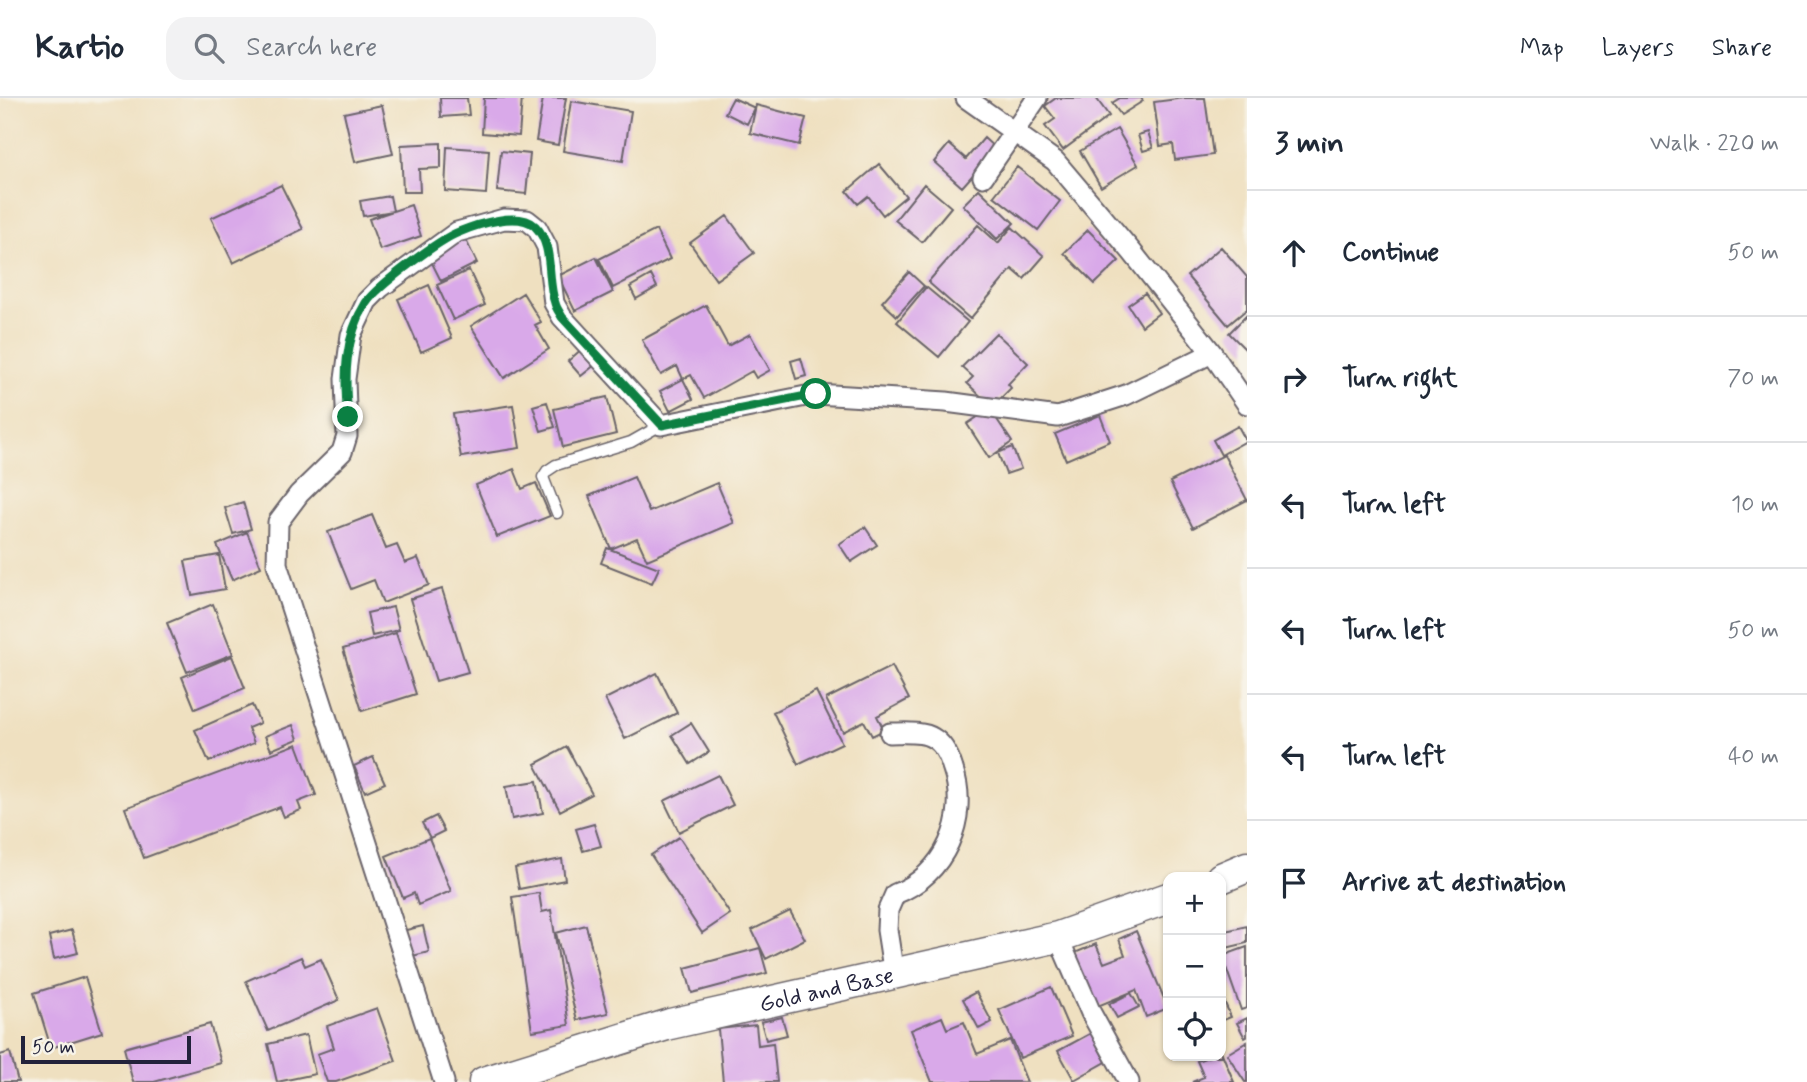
<!DOCTYPE html>
<meta charset="utf-8">
<style>
:root{--surface:#fff;--page:#f2f2f3;--text:#1f2937;--muted:#747a83;--line:#e0e1e3}
body{margin:0;font-family:Mynerve,sans-serif;background:var(--page);color:var(--text)}
.controls{position:absolute;right:21px;bottom:21px;display:grid;overflow:hidden;border-radius:14px;box-shadow:0 2px 5px #0004}
.controls button{width:63px;height:63px;display:grid;place-items:center;padding:0;border:0;border-bottom:2px solid var(--line);background:var(--surface);color:var(--text);font:35px sans-serif}
.scale{position:absolute;left:21px;bottom:18px;width:170px;box-sizing:border-box;padding-left:7px;border:4px solid #22223b;border-top:0;font-size:19px;line-height:24px;white-space:nowrap;color:#22223b;-webkit-text-stroke:5px #f7f3e8;paint-order:stroke}
.stop{position:absolute;width:21px;height:21px;margin:-16px;border:5px solid #0b8043;border-radius:50%;background:#fff}
.stop.end{background:#0b8043;border-color:#fff;box-shadow:0 2px 7px #0008}
.list{margin:0;padding:0;list-style:none}
h2{display:flex;justify-content:space-between;align-items:center;height:91px;margin:0;padding:0 28px;font-size:30px}
h2 small{font-size:23px;font-weight:400;color:var(--muted)}
.list li{display:grid;grid-template-columns:46px 1fr auto;gap:21px;align-items:center;box-sizing:border-box;height:126px;padding:0 28px;border-top:2px solid var(--line)}
.list b{display:block;font-size:26px;white-space:nowrap}
.list em{font-size:23px;font-style:normal;color:var(--muted)}
.icon{flex:none;width:38px;height:38px;fill:none;stroke:currentColor;stroke-width:2;stroke-linecap:round;stroke-linejoin:round}
.map{position:relative;flex:none;width:1247px;height:984px;overflow:hidden}
header{display:flex;align-items:center;gap:42px;box-sizing:border-box;height:98px;padding:0 35px;background:var(--surface);border-bottom:2px solid var(--line)}
header strong{font-size:33px}
nav{display:flex;gap:38px;margin-inline-start:auto;font-size:24px}
.search{width:490px;height:63px;background:var(--page);display:flex;align-items:center;gap:18px;box-sizing:border-box;padding:0 24px;border-radius:21px;color:var(--muted);font-size:26px}
main{display:flex}
aside{flex:1;background:var(--surface)}
.map>svg:first-child{display:block}
.building{fill:#d9a9e9}
.lines{fill:none;stroke-linecap:round;stroke-linejoin:round}
.service-casing{stroke:#6a646a;stroke-width:13}
.minor-casing{stroke:#6a646a;stroke-width:23}
.primary-casing{stroke:#6a646a;stroke-width:33}
.service{stroke:#fff;stroke-width:10}
.minor{stroke:#fff;stroke-width:19}
.primary{stroke:#fff;stroke-width:30}
.route{stroke:#0b8043;stroke-width:9}
.labels{text-anchor:middle;stroke-width:5;stroke-linejoin:round;paint-order:stroke}
.street-label{font-size:23px;fill:#22223b;stroke:#f7f3e8}
</style>
<header>
<strong>Kartio</strong>
<div class="search"><svg class="icon" aria-label="search" viewBox="0 0 24 24"><circle cx="10" cy="10" r="6"/><path d="M15 15l6 6"/></svg>Search here</div>
<nav><a>Map</a><a>Layers</a><a>Share</a></nav>
</header>
<main>
<div class="map">
<svg width="1247" height="984" viewBox="0 0 1247 984">
<rect width="100%" height="100%" fill="#f7f3e8"/>
<filter id="ink" filterUnits="userSpaceOnUse"><feTurbulence type="fractalNoise" baseFrequency=".0143" numOctaves="2"/><feDisplacementMap in="SourceGraphic" scale="14" xChannelSelector="R" yChannelSelector="G"/><feConvolveMatrix kernelMatrix="1 2 1 2 8 2 1 2 1" color-interpolation-filters="sRGB"/></filter>
<filter id="wash" filterUnits="userSpaceOnUse"><feTurbulence type="fractalNoise" baseFrequency=".00686" numOctaves="4" result="noise"/><feDisplacementMap in="SourceGraphic" scale="28" xChannelSelector="R" yChannelSelector="G"/><feGaussianBlur stdDeviation="1.57" result="paint"/><feColorMatrix in="noise" values="0 0 0 0 0 0 0 0 0 0 0 0 0 0 0 0 0 1.4 0 .05"/><feComposite in="paint" operator="in"/></filter>
<g filter="url(#wash)">
<rect width="100%" height="100%" fill="#efe0c0"/>
<g id="blocks">
<!-- building -->
<path class="building" d="M440,0H467L469,17L441,19Z
M484,0H522L519,38L482,35Z
M543,0H566L558,47L536,43Z
M733,0L755,10L747,26L725,15Z
M1056,0H1096L1109,18L1063,52L1045,28L1055,21L1045,8Z
M1120,0H1141L1143,3L1121,17L1112,5Z
M1185,0H1205L1213,57L1175,62L1173,46L1160,48L1154,4Z
M571,3L631,13L623,63L563,53Z
M382,7L393,56L355,64L344,15Z
M756,7L806,20L799,47L750,35Z
M1117,31L1138,67L1101,89L1080,53Z
M1148,34L1153,50L1143,53L1138,37Z
M984,40L996,51L962,89L934,64L949,46L966,61Z
M441,45V70L419,71L420,94H403L401,47Z
M447,49L489,52L486,96L445,93Z
M501,53L530,56L526,96L497,93Z
M879,66L906,98L883,117L868,98L858,106L847,93Z
M1017,69L1060,103L1038,132L994,98Z
M924,86L951,109L922,144L895,122Z
M281,87L303,131L233,165L211,120Z
M979,91L1014,125L997,141L963,107Z
M390,98L393,113L363,118L360,103Z
M411,107L421,138L380,152L369,121Z
M727,118L754,155L716,182L690,145Z
M978,127L998,145L1012,129L1044,158L1024,181L1012,171L970,221L928,184Z
M656,132L670,161L613,190L599,161Z
M1088,132L1119,163L1095,186L1064,155Z
M464,138L477,165L441,183L428,157Z
M1221,149L1247,179V211L1228,227L1187,178Z
M596,159L613,194L575,213L558,178Z
M469,172L485,207L453,222L437,187Z
M909,174L924,188L897,218L882,204Z
M651,177L657,189L636,201L630,189Z
M429,187L452,240L421,254L398,201Z
M926,189L968,224L939,259L897,224Z
M523,195L541,224L535,227L549,251L504,280L471,228Z
M1145,195L1159,215L1142,228L1128,207Z
M706,207L728,248L750,236L770,272L756,280L752,273L704,300L691,277L683,281L677,268L661,277L642,242Z
M1247,217V253L1229,235Z
M996,235L1028,265L1008,286L1011,290L992,309L967,285L973,279L962,269Z
M583,250L596,266L581,278L568,263Z
M801,260L806,278L796,281L791,263Z
M683,281L693,301L670,313L660,293Z
M607,299L616,336L563,349L554,311Z
M547,304L555,329L541,333L533,308Z
M513,307L520,350L461,359L453,316Z
M990,311L1012,344L989,360L967,326Z
M1100,317L1110,343L1066,362L1055,336Z
M1238,328L1246,343L1221,357L1213,342Z
M1012,349L1021,371L1006,376L998,355Z
M1224,357L1247,402L1193,430L1170,384Z
M514,371L522,391L536,385L550,418L497,439L476,387Z
M634,379L649,414L717,385L734,425L647,462L637,440L611,451L589,398Z
M243,404L251,431L233,436L225,410Z
M372,417L386,451L397,447L405,465L418,460L429,487L383,505L374,482L351,491L328,434Z
M865,429L877,447L851,464L839,446Z
M247,434L261,469L232,482L217,447Z
M607,450L659,470L652,485L601,465Z
M219,457L225,491L192,497L185,463Z
M442,491L468,574L436,583L410,501Z
M213,506L233,556L187,574L167,525Z
M393,509L399,532L372,538L367,515Z
M396,535L416,596L362,613L343,551Z
M232,558L245,590L195,611L182,579Z
M892,568L909,601L877,618L884,632L872,638L864,623L843,634L826,601Z
M657,575L677,615L625,641L605,601Z
M816,593L842,645L798,666L773,614Z
M252,607L260,625L248,630L254,645L209,664L195,632Z
M691,625L709,654L690,666L672,637Z
M293,627L298,641L271,652L265,638Z
M297,646L316,697L298,704L301,712L284,719L280,709L144,760L125,710Z
M567,649L592,696L560,713L535,666Z
M373,659L385,685L365,694L354,668Z
M718,677L733,707L679,734L664,703Z
M537,683L543,715L512,721L506,688Z
M436,718L444,733L430,740L422,725Z
M594,726L601,748L583,753L576,731Z
M679,739L730,816L702,835L651,757Z
M429,740L451,793L418,807L414,795L403,800L386,758Z
M562,761L565,782L519,791L515,770Z
M539,795L542,814L551,812L569,927L532,933L512,799Z
M790,813L805,841L766,861L752,832Z
M586,827L608,915L577,922L556,835Z
M423,828L429,854L408,859L402,833Z
M1247,828V845L1222,851L1221,834Z
M72,832L78,855L54,861L49,838Z
M1136,833L1168,910L1146,919L1136,892L1093,910L1070,857L1096,846L1104,865L1125,857L1119,841Z
M1247,849V910L1241,912L1222,858Z
M760,850L767,875L692,895L685,870Z
M301,859L305,868L321,861L339,902L268,933L246,883Z
M85,879L102,934L51,950L34,895Z
M1051,889L1072,938L1020,960L999,912Z
M976,894L992,924L979,931L963,901Z
M1131,895L1139,909L1117,920L1109,906Z
M1221,896L1231,919L1221,923Z
M377,910L396,963L336,984H327L317,956L334,950L327,928Z
M782,919L787,937L766,942L761,924Z
M942,919L947,931L964,924L977,956L1010,942L1027,984H932L911,932Z
M1247,920V939L1245,940L1237,925Z
M210,926L221,965L154,984H133L124,950Z
M756,927L758,947L773,945L777,984H723L718,931Z
M1091,935L1106,964L1074,982L1058,953Z
M306,937L315,976L277,984L268,946Z
M1247,944V984H1245L1227,956Z
M1221,953L1234,984H1192L1204,979L1197,963L1210,958H1221Z
M10,954L18,984H0V957Z"/>
</g>
</g>
<g filter="url(#ink)">
<use href="#blocks" fill-opacity="0" stroke="#6a646a" stroke-width="2"/>
<g class="lines">
<!-- service casing -->
<g class="service-casing">
<path id="service" d="M557,415L543,379L547,373L556,367L631,344L661,327"/>
</g>
<!-- minor casing -->
<g class="minor-casing">
<path id="minor" d="M966,0L1055,63L1132,154L1212,255L1247,306
M983,79L1037,0
M890,635C903,635 923,633 933,640C944,646 950,661 953,671C970,720 944,778 895,796L888,812L887,832L894,877
M1058,839L1091,915L1129,984
M444,984L277,466L278,424L299,396L342,354L347,338L345,281L351,237L367,203L380,190L457,134L504,121L527,122L537,130L547,149L554,205L562,219L661,327L816,296L946,304L1058,319L1126,297L1212,255"/>
</g>
<!-- primary casing -->
<g class="primary-casing">
<g id="primary">
<path d="M1221,780L1247,769"/>
<path id="s1" d="M484,984L670,926L1058,839L1168,800"/>
</g>
</g>
<!-- service -->
<use href="#service" class="service"/>
<!-- minor -->
<use href="#minor" class="minor"/>
<!-- primary -->
<use href="#primary" class="primary"/>
</g>
</g>
<g class="lines" filter="url(#ink)">
<!-- route -->
<path class="route" d="M348,319C344,280 344,240 366,205C376,189 440,141 459,134C478,126 519,113 535,128C555,148 546,181 555,205C556,210 560,215 562,219L662,327L816,296"/>
</g>
<g class="labels">
<!-- street labels -->
<g class="street-label">
<text dy="8" stroke="none"><textPath href="#s1" startOffset="355">Gold and Base</textPath></text>
</g>
</g>
</svg>
<div class="controls">
<button>+</button>
<button>−</button>
<button><svg class="icon" aria-label="locate" viewBox="0 0 24 24"><circle cx="12" cy="12" r="6"/><path d="M12 2v4M12 18v4M2 12h4M18 12h4"/></svg></button>
</div>
<div class="scale">50 m</div>
<div class="stop" style="left:816px;top:296px"></div>
<div class="stop end" style="left:348px;top:319px"></div>
</div>
<aside>
<h2>3 min<small>Walk · 220 m</small></h2>
<ul class="list">
<li><svg class="icon" aria-label="ahead" viewBox="0 0 24 24"><path d="M12 20V5M6 11l6-6 6 6"/></svg><div><b>Continue</b></div><em>50 m</em></li>
<li><svg class="icon" aria-label="right" viewBox="0 0 24 24"><path d="M7 20v-9h11M14 6l5 5-5 5"/></svg><div><b>Turn right</b></div><em>70 m</em></li>
<li><svg class="icon" aria-label="left" viewBox="0 0 24 24"><path d="M17 20v-9H6M10 6l-5 5 5 5"/></svg><div><b>Turn left</b></div><em>10 m</em></li>
<li><svg class="icon" aria-label="left" viewBox="0 0 24 24"><path d="M17 20v-9H6M10 6l-5 5 5 5"/></svg><div><b>Turn left</b></div><em>50 m</em></li>
<li><svg class="icon" aria-label="left" viewBox="0 0 24 24"><path d="M17 20v-9H6M10 6l-5 5 5 5"/></svg><div><b>Turn left</b></div><em>40 m</em></li>
<li><svg class="icon" aria-label="arrive" viewBox="0 0 24 24"><path d="M6 21V4h12l-3 4 3 4H6"/></svg><div><b>Arrive at destination</b></div></li>
</ul>
</aside>
</main>
